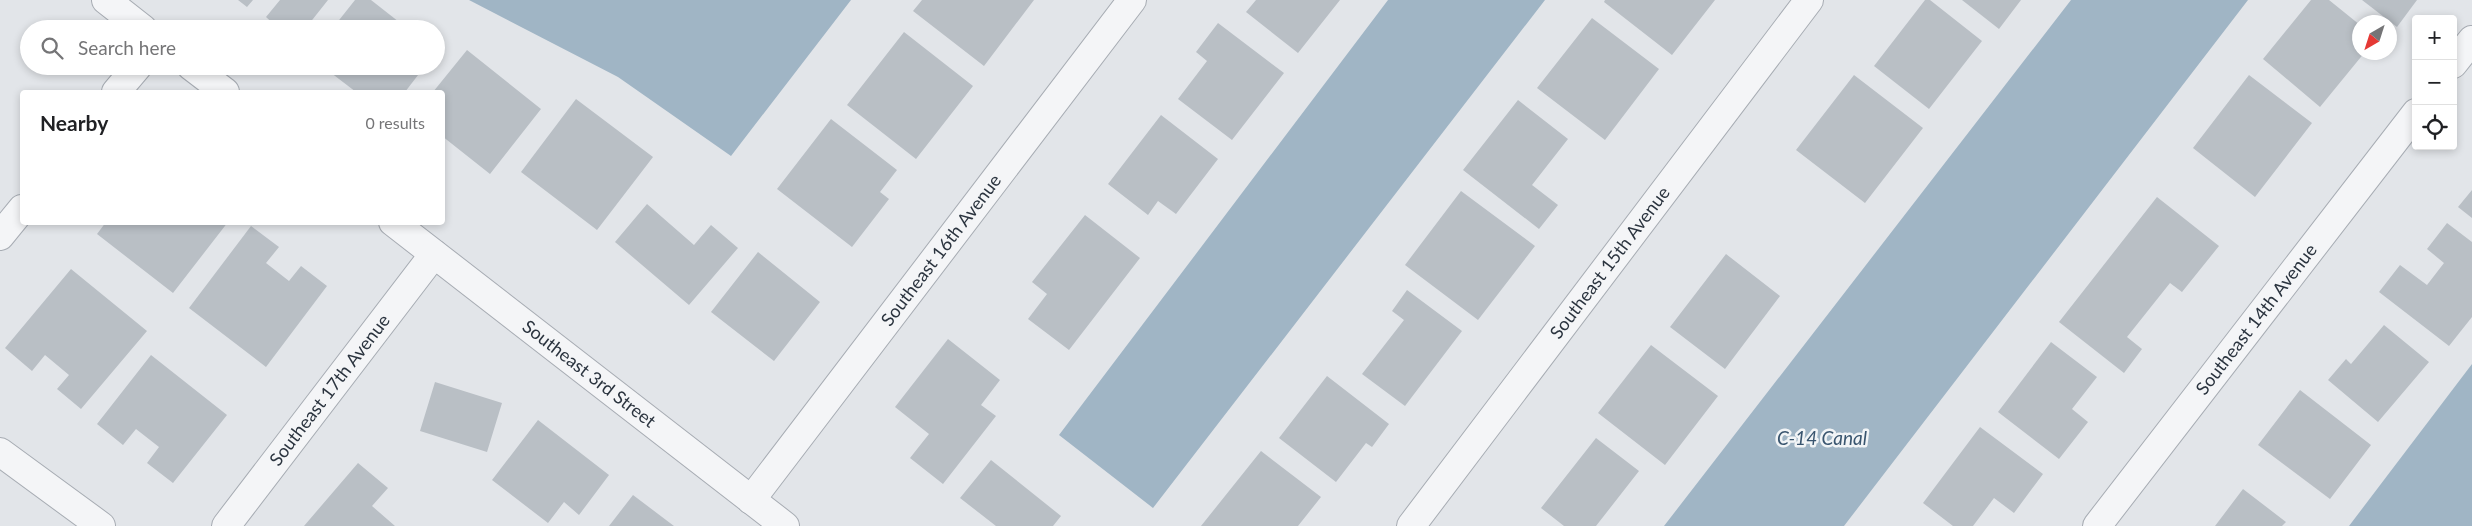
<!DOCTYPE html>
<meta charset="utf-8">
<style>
:root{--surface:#fff;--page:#f6f6f6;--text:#202124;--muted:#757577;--line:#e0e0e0}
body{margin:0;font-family:Lato,sans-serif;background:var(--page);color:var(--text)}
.controls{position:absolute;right:15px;top:15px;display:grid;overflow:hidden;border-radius:5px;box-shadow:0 2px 8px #0003}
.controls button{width:45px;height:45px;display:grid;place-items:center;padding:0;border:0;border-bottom:1px solid var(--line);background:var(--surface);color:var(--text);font:25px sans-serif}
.compass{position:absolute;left:2352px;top:15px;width:45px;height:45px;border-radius:50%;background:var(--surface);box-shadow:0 2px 8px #0003;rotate:219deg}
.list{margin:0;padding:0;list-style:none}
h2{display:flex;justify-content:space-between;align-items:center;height:65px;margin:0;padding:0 20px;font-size:21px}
h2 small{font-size:16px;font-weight:400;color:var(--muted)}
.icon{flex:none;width:28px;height:28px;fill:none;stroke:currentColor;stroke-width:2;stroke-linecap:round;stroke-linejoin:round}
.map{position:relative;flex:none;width:2472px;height:526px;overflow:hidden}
.search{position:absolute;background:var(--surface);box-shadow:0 2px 8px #0003;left:20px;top:20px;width:425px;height:55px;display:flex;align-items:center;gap:12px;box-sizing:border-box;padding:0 18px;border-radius:28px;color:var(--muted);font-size:19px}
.panel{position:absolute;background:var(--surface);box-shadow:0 2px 8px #0003;left:20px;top:90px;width:425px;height:135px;border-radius:5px}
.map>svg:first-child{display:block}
.water{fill:#a0b5c5}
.building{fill:#b9bfc5}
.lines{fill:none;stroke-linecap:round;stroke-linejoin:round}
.minor-casing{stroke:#a7acb3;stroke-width:30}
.minor{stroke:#f4f5f7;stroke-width:28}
.labels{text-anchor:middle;stroke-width:5;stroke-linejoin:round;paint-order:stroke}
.street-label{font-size:18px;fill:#2b343f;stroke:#f1f4f6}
.water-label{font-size:19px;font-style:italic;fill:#39556f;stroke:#f1f4f6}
</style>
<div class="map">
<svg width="2472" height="526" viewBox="0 0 2472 526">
<rect width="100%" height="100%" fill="#e2e5e9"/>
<!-- water -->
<path class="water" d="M469,0H851L731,156L618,77Z
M1388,0H1545L1153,508L1059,435Z
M2071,0H2248L1844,526H1664Z
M2472,364V526H2349Z"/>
<!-- building -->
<path class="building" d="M238,0H253L247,7Z
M280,0H328L305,29H279L266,17Z
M355,0H371L408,29H332Z
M922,0H1034L984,66L913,11Z
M1256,0H1340L1298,53L1246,12Z
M1605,0H1715L1672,55L1604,2Z
M1925,0H1930L1982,41L1929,109L1874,66Z
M1962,0H2021L1999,29Z
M2311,0H2329L2360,25V52H2365L2320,107L2263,59Z
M2362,0H2417L2397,27Z
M1592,18L1659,69L1605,140L1537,88Z
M1218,23L1284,73L1232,140L1178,99L1207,61L1196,52Z
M904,32L973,86L916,159L847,105Z
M467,50L541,109L490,174L442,136V92H433Z
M322,66H425L405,92H356Z
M1854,75L1923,128L1865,203L1796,150Z
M2249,75L2312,123L2255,197L2193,148Z
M576,99L653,157L597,230L521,172Z
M1518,100L1568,139L1532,185L1558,205L1539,229L1463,170Z
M1161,115L1218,159L1176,214L1158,201L1148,215L1108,184Z
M831,119L897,170L880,192L889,199L852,247L777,189Z
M2472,190V218L2458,207Z
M1461,191L1535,246L1478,320L1405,265Z
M2157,197L2219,246L2182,292L2170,283L2127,337L2142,349L2124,373L2059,322Z
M647,204L694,245L711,225L738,248L689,305L615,242Z
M1085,215L1140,258L1069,350L1028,319L1047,294L1032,282Z
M106,222H228L173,293L97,234Z
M2447,223L2472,242V317L2449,346L2379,292L2400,265L2427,285L2444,263L2427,249Z
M251,226L279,247L266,263L289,281L301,266L327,286L266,367L189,308Z
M758,252L820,302L774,361L711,312Z
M1726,254L1780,296L1725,369L1670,327Z
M71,269L147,331L81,409L57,389L69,375L45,355L32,371L5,348Z
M1407,290L1462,331L1405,406L1362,374L1404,320L1392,311Z
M2384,325L2429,362L2378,422L2328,380L2346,359L2351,364Z
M948,339L1000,380L981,405L996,416L943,484L910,458L929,434L895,407Z
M2051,342L2097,377L2072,409L2088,422L2059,459L1998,412Z
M1651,345L1718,396L1665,465L1598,413Z
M151,355L227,415L173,483L147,463L159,447L136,429L123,445L97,424Z
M1327,376L1389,424L1372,447L1366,443L1336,482L1279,438Z
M435,382L502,403L487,452L420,431Z
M2300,390L2371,445L2330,499L2258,445Z
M538,420L609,475L579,515L564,502L548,523L492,480Z
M1980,427L2043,474L2014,513L1994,498L1973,526H1953L1923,503Z
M1596,438L1639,471L1596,526H1564L1541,508Z
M1261,451L1321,497L1298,526H1201Z
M991,460L1061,516L1053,526H996L960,498Z
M358,463L388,488L372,506L395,526H304Z
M2243,489L2286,522L2282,526H2215Z
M633,495L674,526H609Z"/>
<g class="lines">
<!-- minor casing -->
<g class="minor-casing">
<g id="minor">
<path d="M106,0L143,29"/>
<path d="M2453,64L2472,40"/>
<path d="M191,66L225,92"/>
<path d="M116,92L138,66"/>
<path id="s1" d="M393,222L785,526"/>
<path d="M0,236L22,209"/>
<path d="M0,452L101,526"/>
<path id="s2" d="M751,500L1132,0"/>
<path id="s3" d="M226,526L434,254"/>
<path id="s4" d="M1411,526L1809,0"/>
<path id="s5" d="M2097,526L2416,113"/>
</g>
</g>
<!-- minor -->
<use href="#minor" class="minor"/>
</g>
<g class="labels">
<!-- street labels -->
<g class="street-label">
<text dy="6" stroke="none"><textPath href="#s2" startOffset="314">Southeast 16th Avenue</textPath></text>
<text dy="6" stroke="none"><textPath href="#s4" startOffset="330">Southeast 15th Avenue</textPath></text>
<text dy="6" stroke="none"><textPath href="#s5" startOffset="261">Southeast 14th Avenue</textPath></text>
<text dy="6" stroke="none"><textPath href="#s1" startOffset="248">Southeast 3rd Street</textPath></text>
<text dy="6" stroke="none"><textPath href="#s3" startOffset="171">Southeast 17th Avenue</textPath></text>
</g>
<!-- water labels -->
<g class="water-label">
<text x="1822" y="445">C-14 Canal</text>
</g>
</g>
</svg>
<div class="controls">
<button>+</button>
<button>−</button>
<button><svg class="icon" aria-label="locate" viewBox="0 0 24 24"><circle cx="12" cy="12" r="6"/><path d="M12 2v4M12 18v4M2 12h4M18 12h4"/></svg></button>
</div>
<svg class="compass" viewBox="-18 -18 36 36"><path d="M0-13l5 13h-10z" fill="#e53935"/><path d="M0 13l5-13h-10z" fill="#757577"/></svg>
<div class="search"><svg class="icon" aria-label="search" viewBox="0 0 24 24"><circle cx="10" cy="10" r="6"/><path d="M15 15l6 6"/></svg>Search here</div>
<section class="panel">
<h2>Nearby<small>0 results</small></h2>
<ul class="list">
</ul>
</section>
</div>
